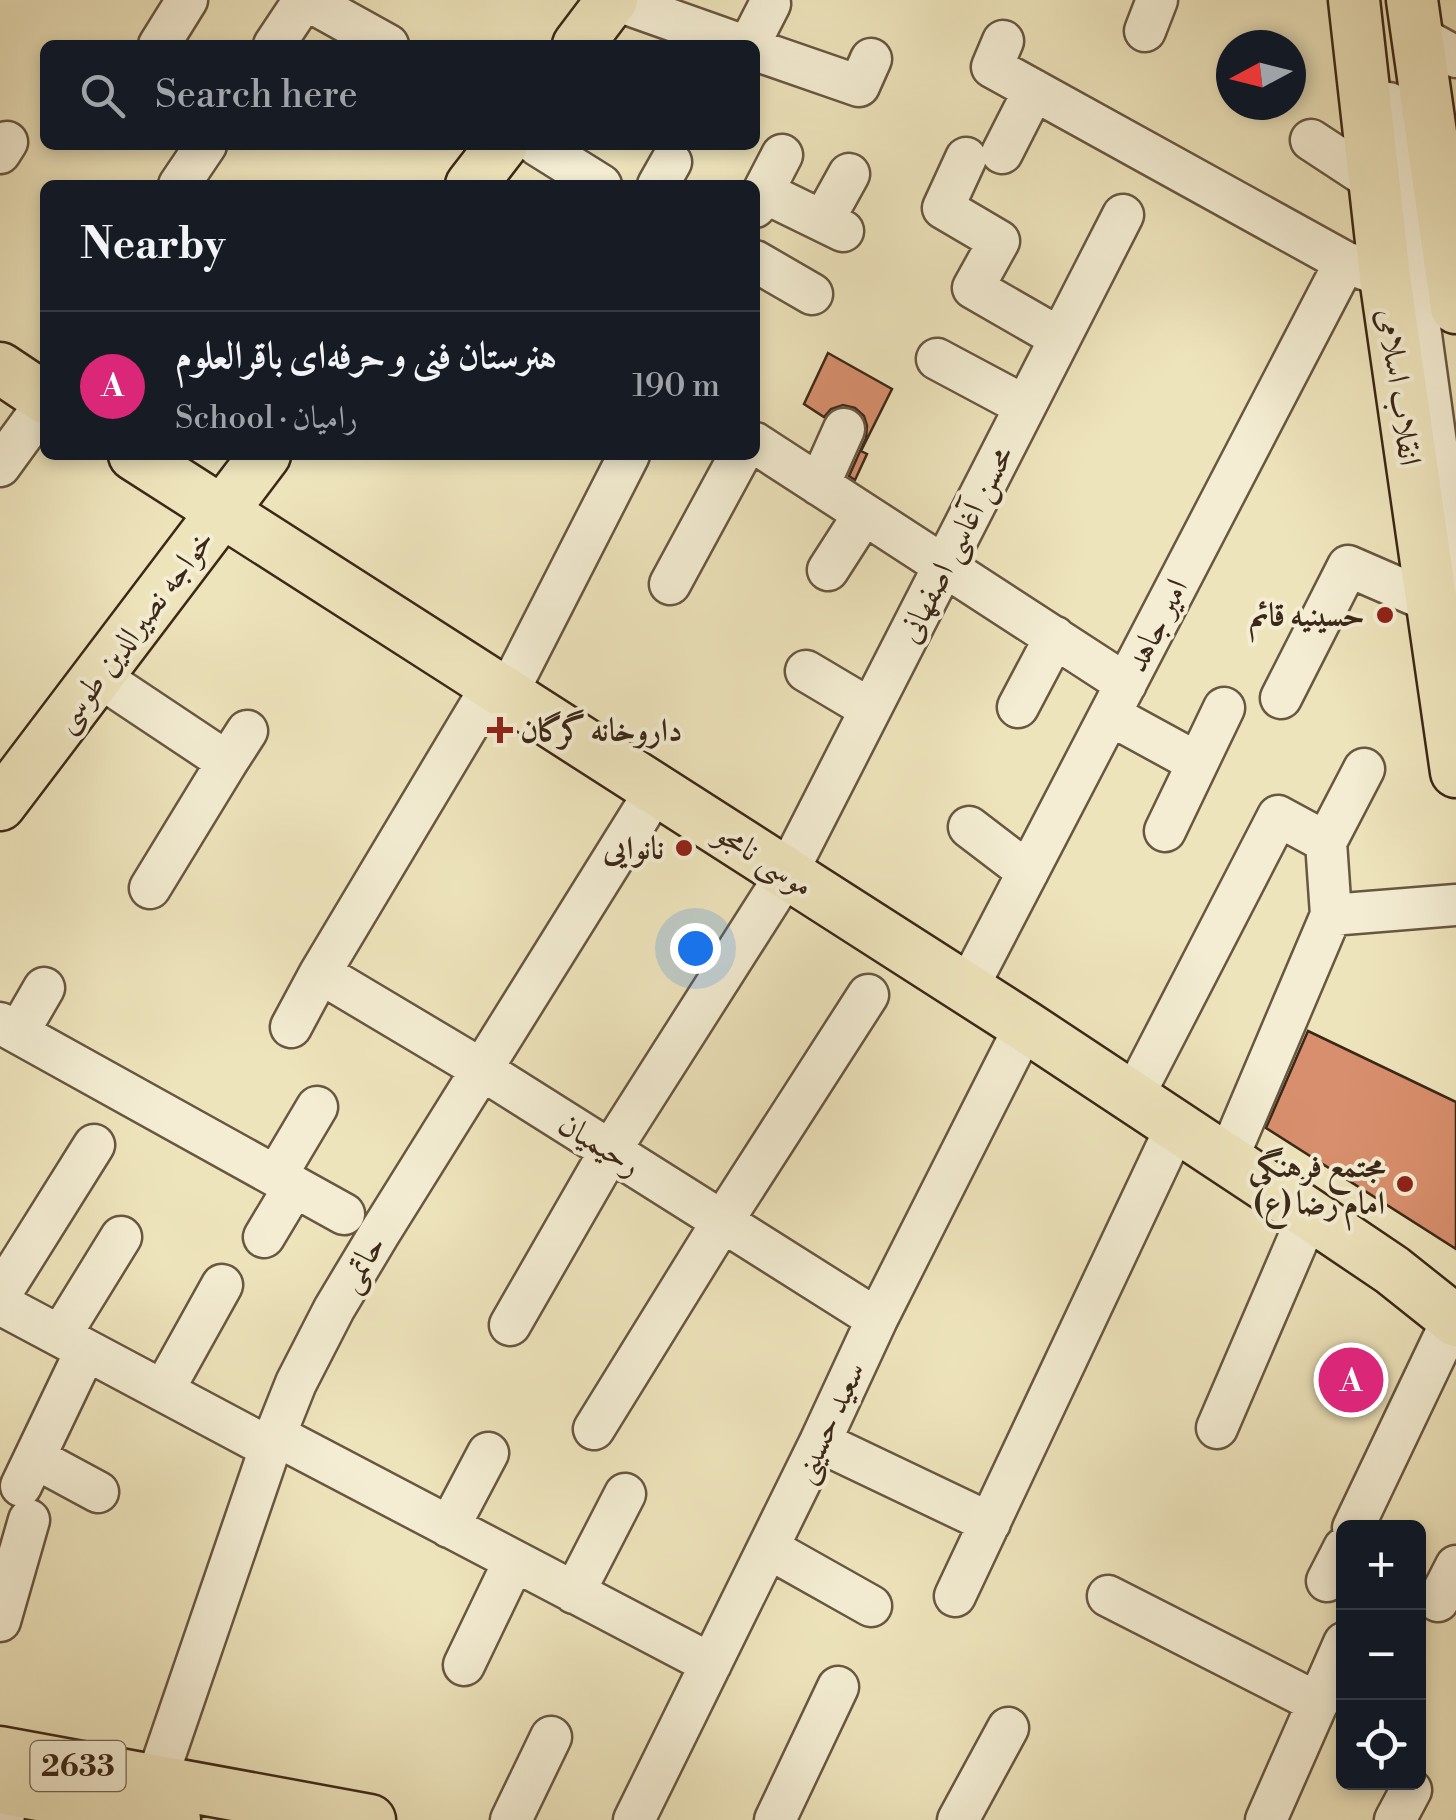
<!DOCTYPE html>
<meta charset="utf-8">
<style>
:root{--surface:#171b24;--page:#20242c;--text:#f1f3f6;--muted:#9ea1a6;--line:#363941;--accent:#db2777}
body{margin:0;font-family:"Libre Bodoni",Amiri,serif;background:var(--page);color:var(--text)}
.controls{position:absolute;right:30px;bottom:30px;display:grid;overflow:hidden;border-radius:15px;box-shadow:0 5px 15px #0003}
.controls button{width:90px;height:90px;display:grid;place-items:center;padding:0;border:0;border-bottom:2px solid var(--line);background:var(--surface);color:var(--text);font:50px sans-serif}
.compass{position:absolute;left:1216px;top:30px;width:90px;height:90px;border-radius:50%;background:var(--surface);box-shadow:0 5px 15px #0003;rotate:263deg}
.you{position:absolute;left:695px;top:948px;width:35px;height:35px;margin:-25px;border:8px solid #fff;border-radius:50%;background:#1a73e8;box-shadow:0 0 0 15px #1a73e833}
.badge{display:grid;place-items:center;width:65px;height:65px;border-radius:50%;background:var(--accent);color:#fff;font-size:32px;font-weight:700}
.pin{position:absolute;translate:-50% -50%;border:5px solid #fff;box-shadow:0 2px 10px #0006}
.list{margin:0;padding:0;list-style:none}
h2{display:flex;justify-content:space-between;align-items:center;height:130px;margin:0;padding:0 40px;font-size:42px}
h2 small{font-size:32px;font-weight:400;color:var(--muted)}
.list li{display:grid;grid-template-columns:65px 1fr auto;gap:30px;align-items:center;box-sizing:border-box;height:150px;padding:0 40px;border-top:2px solid var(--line)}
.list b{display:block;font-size:38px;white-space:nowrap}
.list p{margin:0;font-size:32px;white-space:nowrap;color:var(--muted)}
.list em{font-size:32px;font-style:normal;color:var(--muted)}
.icon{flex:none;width:55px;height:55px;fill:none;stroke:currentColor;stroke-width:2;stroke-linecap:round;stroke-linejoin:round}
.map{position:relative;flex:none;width:1456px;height:1820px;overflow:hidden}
.search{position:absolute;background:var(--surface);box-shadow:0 5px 15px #0003;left:40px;top:40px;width:720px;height:110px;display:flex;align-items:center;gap:25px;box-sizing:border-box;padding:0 35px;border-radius:15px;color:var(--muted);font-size:38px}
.panel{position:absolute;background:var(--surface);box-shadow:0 5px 15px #0003;left:40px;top:180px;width:720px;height:280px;border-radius:15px}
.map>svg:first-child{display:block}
.building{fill:#d88f6d;stroke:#3b2818;stroke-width:2.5}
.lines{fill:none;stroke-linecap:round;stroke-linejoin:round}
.minor-casing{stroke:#685741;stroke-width:45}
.major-casing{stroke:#3b2818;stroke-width:55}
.minor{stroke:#f4edd3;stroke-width:40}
.major{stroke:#eee4bc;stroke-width:50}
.poi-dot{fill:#8f2418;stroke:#f4edd3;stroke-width:4}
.labels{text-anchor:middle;stroke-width:8;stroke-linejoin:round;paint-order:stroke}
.shield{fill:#f4edd3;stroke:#726350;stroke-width:2.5}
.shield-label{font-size:30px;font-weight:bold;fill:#3b2818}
.street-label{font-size:32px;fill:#3b2818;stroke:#f4edd3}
.poi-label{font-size:32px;font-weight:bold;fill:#3b2818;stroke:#f4edd3;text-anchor:end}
</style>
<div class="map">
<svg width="1456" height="1820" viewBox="0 0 1456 1820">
<rect width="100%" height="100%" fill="#eee4bc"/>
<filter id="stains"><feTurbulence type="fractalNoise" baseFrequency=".002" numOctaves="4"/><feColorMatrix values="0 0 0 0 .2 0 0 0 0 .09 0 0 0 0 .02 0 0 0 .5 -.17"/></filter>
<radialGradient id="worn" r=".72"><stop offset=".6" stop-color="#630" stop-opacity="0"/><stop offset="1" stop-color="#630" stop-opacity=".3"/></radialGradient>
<!-- building -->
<path class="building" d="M828,353L892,389L861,451L867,454L855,480L849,476L866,438L867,426L864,416L855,408L843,405L831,409L824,417L804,404Z
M1308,1031L1456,1102V1249L1266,1128Z"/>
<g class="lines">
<!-- minor casing -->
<g class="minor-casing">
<path id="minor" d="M307,0L388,45
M615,0L742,45
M1145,31L1157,0
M1416,35L1456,57
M1003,41L992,67L1345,262L1369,271
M159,45L187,0
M274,45L304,0
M749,45L770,4
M755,50L859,86L871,59
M1389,103L1456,588
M1311,140L1375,182
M537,145L601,185
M0,153L7,142
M1002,153L1034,90
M966,158L943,208L999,241L973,288L1060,338
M179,185L206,145
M658,185L671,162
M763,192L843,231
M755,207L782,155
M823,221L849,174
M755,261L812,294
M937,359L1025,406
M755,443L1126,684
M0,466L45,404
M819,485L844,429
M828,570L864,514
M670,584L740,455
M806,671L870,709
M98,676L227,762L247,731
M507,694L629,455
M1281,698L1348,566L1431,602
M1018,707L1055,637
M1110,715L1196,762
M969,827L1028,872
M1165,831L1224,708
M1326,842L1364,769
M150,888L227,762
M320,973L481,1069L877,1319
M967,989L1345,262
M0,1023L344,1214
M291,1027L320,973L493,684
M18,1033L44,988
M1133,1097L1278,816L1326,842L1331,915
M1227,1160L1331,915L1456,905
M276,1176L317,1107
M264,1237L294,1187
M0,1295L94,1145
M0,1304L270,1448
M510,1325L610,1151L787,873L1123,215
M60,1336L121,1237
M163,1391L222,1285
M1217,1428L1309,1214
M594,1429L722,1222L868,995
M275,1435L711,1664
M820,1442L990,1523
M35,1458L98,1492
M21,1486L86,1350
M449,1527L488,1453
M1353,1528L1453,1318
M768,1548L871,1606
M1327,1581L1344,1548
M574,1593L625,1494
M955,1596L1176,1127
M1108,1596L1318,1703
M1438,1601L1456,1566
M0,1621L29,1520
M464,1665L514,1561
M156,1781L270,1448L296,1383L334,1309L379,1234L656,790
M3,1820L9,1790
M511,1820L551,1737
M634,1820L820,1442L877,1319L1025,1026
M775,1820L838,1687
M958,1820L1008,1728
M1266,1820L1344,1643
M1395,1820L1411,1790"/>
</g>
<!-- major casing -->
<g class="major-casing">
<path id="major" d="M1354,0L1385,277L1456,772
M1412,0L1456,308
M578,45L612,0
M471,185L502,145
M0,368L45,398
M134,455L1025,1026L1309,1214L1392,1270L1456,1321
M0,805L265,455
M0,1752L370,1820
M0,1788L175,1820"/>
</g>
<!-- minor -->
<use href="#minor" class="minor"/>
<!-- major -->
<use href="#major" class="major"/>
</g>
<!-- markers -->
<g class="poi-dot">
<circle cx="1385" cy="615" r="10"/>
<path d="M495 715h10v10h10v10h-10v10h-10v-10h-10v-10h10z"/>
<circle cx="684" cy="848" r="10"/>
<circle cx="1405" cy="1184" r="10"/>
</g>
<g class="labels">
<!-- shield labels -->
<rect class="shield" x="30.5" y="1741" width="95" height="50" rx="8"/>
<g class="shield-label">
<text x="78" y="1776">2633</text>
</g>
<!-- street labels -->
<g class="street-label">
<text transform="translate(1400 387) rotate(82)" y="11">انقلاب اسلامی</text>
<text transform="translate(955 544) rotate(-63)" y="11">محسن آغاسی اصفهانی</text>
<text transform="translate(1156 625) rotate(-63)" y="11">امیر جاهد</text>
<text transform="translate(133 630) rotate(-53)" y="11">خواجه نصیرالدین طوسی</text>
<text transform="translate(765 859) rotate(33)" y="11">موسی نامجو</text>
<text transform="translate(600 1144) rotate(32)" y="11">رحیمیان</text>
<text transform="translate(361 1263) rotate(-59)" y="11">حاتمی</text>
<text transform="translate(828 1422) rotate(-65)" y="11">سعید حسینی</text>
</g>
<!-- poi labels -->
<g class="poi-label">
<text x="1365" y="626">حسینیه قائم</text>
<text x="520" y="741" text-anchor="start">داروخانه گرگان</text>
<text x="664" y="859">نانوایی</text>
<text x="1385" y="1177">مجتمع فرهنگی<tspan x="1385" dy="37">امام رضا (ع)</tspan></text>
</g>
</g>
<rect width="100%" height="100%" filter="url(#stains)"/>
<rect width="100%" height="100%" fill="url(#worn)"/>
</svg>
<div class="controls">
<button>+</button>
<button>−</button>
<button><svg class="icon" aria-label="locate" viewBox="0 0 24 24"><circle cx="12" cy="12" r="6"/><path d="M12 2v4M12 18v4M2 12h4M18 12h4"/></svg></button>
</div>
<svg class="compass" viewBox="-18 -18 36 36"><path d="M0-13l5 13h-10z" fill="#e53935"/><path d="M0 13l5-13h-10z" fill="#9ea1a6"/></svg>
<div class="you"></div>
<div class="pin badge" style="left:1351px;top:1380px">A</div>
<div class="search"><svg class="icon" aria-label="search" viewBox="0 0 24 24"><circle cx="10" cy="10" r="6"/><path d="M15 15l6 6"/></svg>Search here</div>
<section class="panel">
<h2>Nearby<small></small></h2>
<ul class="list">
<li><span class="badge">A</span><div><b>هنرستان فنی و حرفه‌ای باقرالعلوم</b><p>School · رامیان</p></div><em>190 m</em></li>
</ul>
</section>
</div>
